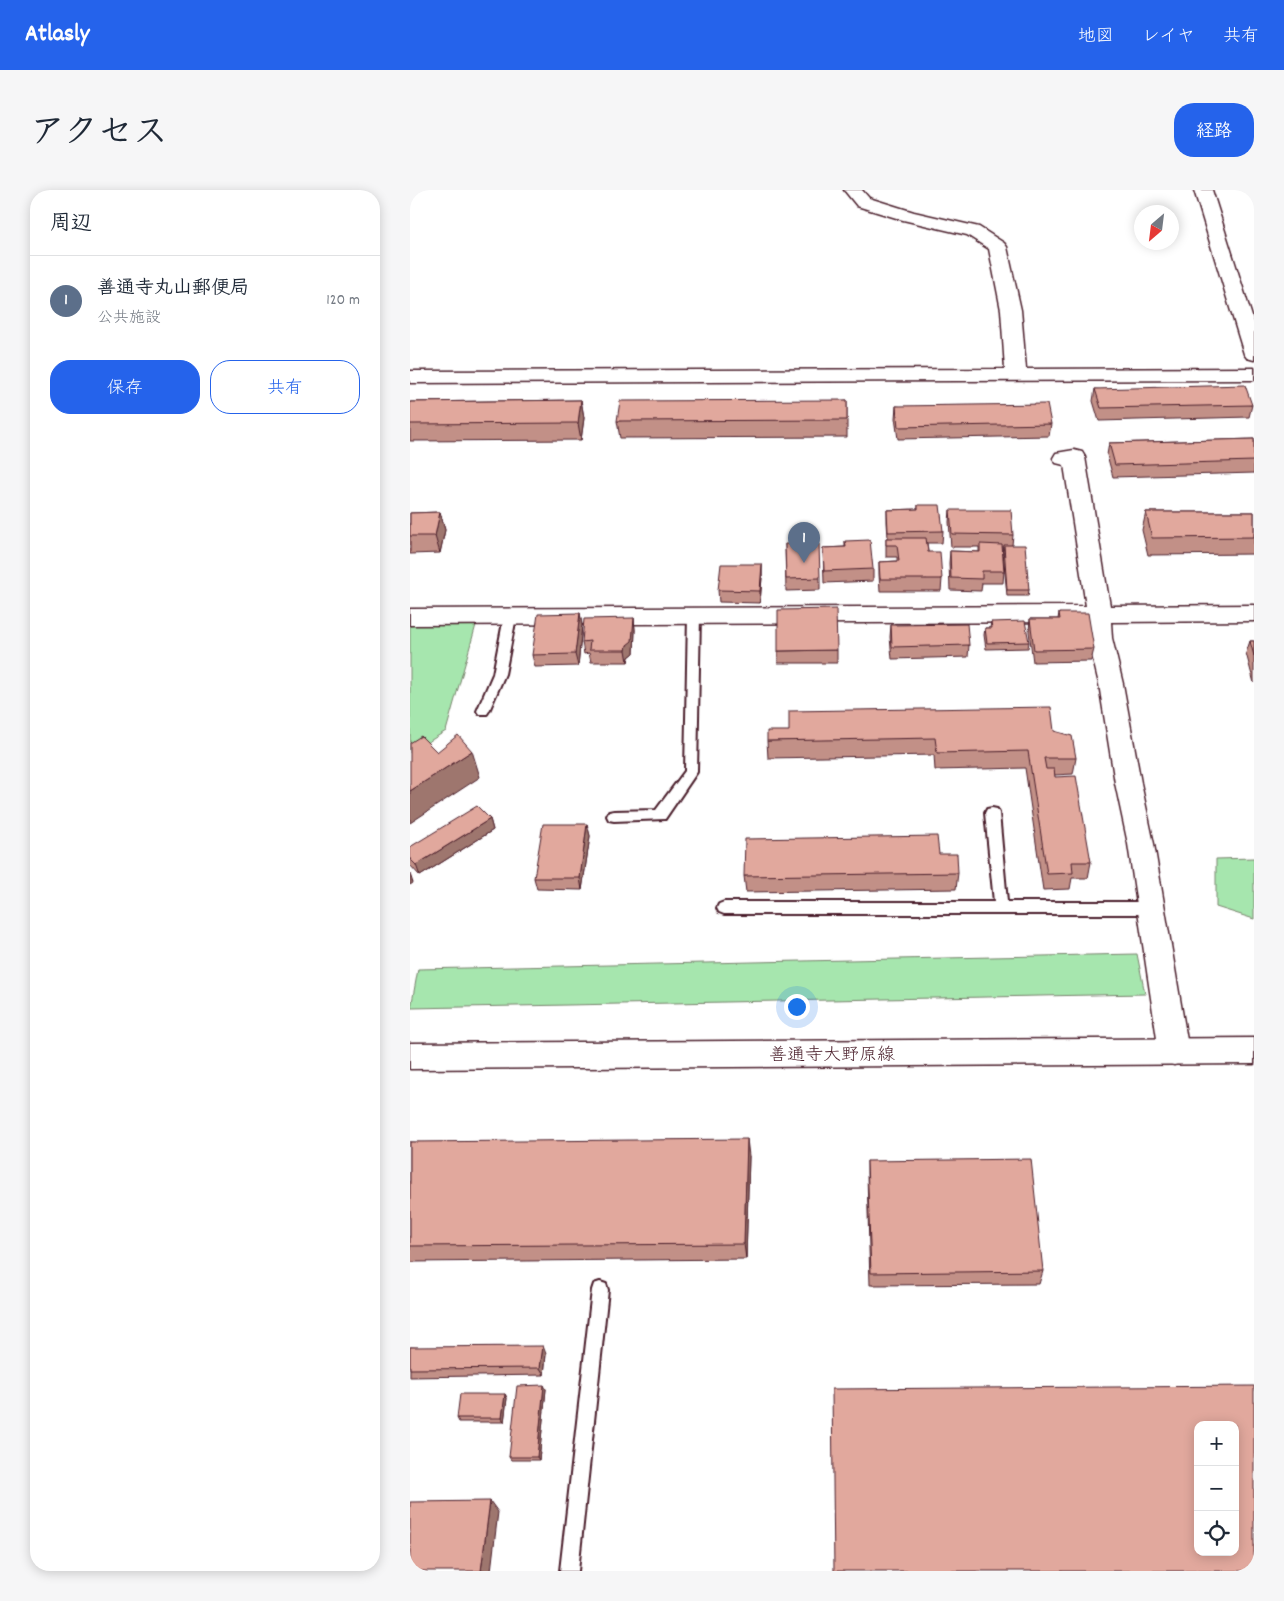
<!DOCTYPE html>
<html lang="ja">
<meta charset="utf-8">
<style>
:root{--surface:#fff;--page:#f6f6f7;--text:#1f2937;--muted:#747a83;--line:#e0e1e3;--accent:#2563eb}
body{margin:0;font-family:Dekko,"Klee One",sans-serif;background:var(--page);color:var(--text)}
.controls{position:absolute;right:15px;bottom:15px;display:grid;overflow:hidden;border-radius:10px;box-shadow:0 2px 12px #0003}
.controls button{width:45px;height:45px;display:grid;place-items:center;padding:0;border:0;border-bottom:1px solid var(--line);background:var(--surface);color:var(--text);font:25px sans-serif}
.compass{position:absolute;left:724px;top:15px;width:45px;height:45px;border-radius:50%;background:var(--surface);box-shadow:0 2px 12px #0003;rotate:208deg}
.you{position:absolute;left:386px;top:816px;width:18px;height:18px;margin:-12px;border:4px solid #fff;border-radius:50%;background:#1a73e8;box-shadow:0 0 0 8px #1a73e833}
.badge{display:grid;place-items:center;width:32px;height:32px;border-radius:50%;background:var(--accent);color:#fff;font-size:16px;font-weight:700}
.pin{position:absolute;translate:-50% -41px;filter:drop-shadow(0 1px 2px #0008)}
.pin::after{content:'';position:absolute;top:26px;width:18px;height:15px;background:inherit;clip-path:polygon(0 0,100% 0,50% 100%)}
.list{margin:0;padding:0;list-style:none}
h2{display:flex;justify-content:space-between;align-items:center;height:65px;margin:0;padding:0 20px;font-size:21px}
h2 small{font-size:16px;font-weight:400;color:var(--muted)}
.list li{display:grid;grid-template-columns:32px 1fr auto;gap:15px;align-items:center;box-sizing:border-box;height:90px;padding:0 20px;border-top:1px solid var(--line)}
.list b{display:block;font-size:19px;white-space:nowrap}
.list p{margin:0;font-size:16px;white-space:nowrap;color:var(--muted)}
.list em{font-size:16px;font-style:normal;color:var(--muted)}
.actions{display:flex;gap:10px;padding:15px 20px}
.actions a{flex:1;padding:11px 0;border:1px solid var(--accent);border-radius:20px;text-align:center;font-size:18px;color:var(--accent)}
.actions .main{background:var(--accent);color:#fff}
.icon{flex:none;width:28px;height:28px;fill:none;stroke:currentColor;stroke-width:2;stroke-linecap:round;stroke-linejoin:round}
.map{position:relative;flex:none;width:844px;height:1381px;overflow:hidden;border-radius:20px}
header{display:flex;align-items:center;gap:30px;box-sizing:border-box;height:70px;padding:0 25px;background:var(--accent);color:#fff}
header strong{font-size:24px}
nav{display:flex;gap:28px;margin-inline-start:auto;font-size:18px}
.intro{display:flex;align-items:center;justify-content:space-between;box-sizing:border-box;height:120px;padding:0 30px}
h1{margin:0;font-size:35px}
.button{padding:12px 22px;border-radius:20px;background:var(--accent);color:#fff;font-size:18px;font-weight:700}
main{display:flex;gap:30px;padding:0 30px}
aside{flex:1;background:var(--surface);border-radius:20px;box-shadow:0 2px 12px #0003}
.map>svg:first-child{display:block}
.green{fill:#a6e6ae;stroke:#78826c}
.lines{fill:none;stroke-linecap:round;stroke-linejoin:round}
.service-casing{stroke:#4a1f2b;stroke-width:4}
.minor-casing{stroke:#4a1f2b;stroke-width:3}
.primary-casing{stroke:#4a1f2b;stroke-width:3}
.service{fill:#fff;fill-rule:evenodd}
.minor{fill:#fff;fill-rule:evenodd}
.primary{fill:#fff;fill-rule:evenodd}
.wall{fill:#c29087;stroke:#4a1f2b}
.shaded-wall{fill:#9e766e;stroke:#4a1f2b}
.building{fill:#e1a89d;stroke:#4a1f2b;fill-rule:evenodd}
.labels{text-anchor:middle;stroke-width:5;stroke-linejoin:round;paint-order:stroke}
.street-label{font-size:18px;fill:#4a1f2b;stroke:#fff}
</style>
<header>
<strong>Atlasly</strong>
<nav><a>地図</a><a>レイヤ</a><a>共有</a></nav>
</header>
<div class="intro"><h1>アクセス</h1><a class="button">経路</a></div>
<main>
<aside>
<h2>周辺<small></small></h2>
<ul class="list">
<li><span class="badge" style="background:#5c6f8a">1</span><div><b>善通寺丸山郵便局</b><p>公共施設</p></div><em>120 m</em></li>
</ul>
<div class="actions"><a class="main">保存</a><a>共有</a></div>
</aside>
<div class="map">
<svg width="844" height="1381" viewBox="0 0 844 1381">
<rect width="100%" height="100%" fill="#fff"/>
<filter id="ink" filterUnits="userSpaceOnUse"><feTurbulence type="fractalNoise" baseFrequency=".02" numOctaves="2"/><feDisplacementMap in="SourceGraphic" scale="10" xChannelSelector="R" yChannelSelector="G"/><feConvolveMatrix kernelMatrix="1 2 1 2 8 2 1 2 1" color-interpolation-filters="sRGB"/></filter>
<g filter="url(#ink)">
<!-- green -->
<path class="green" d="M0,435H66L36,541L0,563Z
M844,668V729L806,717V669Z
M727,764L735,804L1,818L8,779Z"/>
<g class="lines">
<!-- service casing -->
<g class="service-casing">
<path id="service" d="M284,421L290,425L287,582L255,629L204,631L199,630L197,626L199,622L204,621L246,620L275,581L278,425Z
M100,423L106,427L95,484L79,521L77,524H69L67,521L83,484L94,427Z
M582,618L587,619L589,623L597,712H741L746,714L748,718L746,722L741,724H314L309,722L307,718L309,714L314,712H584L575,623L577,619Z
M190,1092L196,1094L198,1100L168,1381H150L182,1100L184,1094Z"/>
</g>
<!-- minor casing -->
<g class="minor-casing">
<path id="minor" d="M434,0H452L459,8L504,22L569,37L594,53L597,57L611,120L616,179L844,178V190L0,193V181L595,179L591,120L579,59L557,45L493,30L447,16Z
M784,0H802L844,133V170L837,168L834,164Z
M664,260L672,262L675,267L700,416L844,415V431L701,432L702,448L713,494L731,593L744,654L779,862L775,871L764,875L753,871L749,862L718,654L705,593L689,494L678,448V432L0,435V419L676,416L654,275L646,273L643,268L646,263Z"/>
</g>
<!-- primary casing -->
<g class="primary-casing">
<path id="primary" d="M844,848V874L0,879V853Z"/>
</g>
<!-- service -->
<use href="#service" class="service"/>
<!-- minor -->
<use href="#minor" class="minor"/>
<!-- primary -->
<use href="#primary" class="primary"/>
</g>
<!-- wall -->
<path class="wall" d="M685,199L842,215L839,227L689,231L683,211Z
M171,210L174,228L171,250L0,251V212Z
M437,210V247L210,248L207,231Z
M486,216L641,234L639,246L488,249L485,228Z
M844,249V283L703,287L697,265L699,253Z
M508,315L533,341L532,353H517L518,362L532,389L531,401H470L469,384V372L487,371V367H476V348H478L477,332V320L508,319Z
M540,320L603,345L602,355L619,400L618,406H597L593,361L594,357H592L594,381L593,393H572L571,401L540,400L539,373L540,361L569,362V357H541L539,332Z
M30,322L35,340L30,363L0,364V323Z
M736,322H844V364L738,365L732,340Z
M435,351L463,379V391L414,393L413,358L435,357Z
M375,354L410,388V400L376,401Z
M352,374V387L350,413L309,412L308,400Z
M170,423L172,435L168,476L125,477L122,465Z
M649,423L684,459L681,471L623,472L619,441L620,429H648Z
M224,428L225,440L224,463L219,467L218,472H181L179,463L174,464L172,452Z
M581,432L619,452L618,458L576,459L574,445L575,438H580Z
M481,435L559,455L558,467L482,469L480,447Z
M840,451H844V493L836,463Z
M427,460V473H368V461Z
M644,541L666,568L663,584L644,585L645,587L681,672L678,688H662L660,699L633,700L615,578L525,580L524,565L358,568L357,551Z
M80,629L83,640L10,686L0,675V657Z
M177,634L180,646L172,700L127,699L124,688Z
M529,664L548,683L546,699L336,702L334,686Z
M0,952L339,966L336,1069L0,1072Z
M457,971L633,1081L629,1094L460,1095L457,984Z
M0,1157L136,1164L134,1185L0,1187Z
M136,1199L129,1270H101L99,1267Z
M95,1204L97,1208L94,1232H49L47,1228Z"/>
<!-- shaded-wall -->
<path class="shaded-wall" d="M171,210L174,228L171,250L168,233Z
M30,322L35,340L30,363L25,346Z
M352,374V387L350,413V401Z
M170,423L172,435L168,476L165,464Z
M224,428L225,440L224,463L219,467L218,472L216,460L217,455Z
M62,561L70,587L0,633V601Z
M80,629L83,640L10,686L6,675Z
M177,634L180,646L172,700L170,688Z
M0,684L3,693L0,695Z
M337,949L339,966L336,1069L334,1054Z
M133,1156L136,1164L134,1185L130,1178Z
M134,1195L136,1199L129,1270L127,1267Z
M95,1204L97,1208L94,1232L92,1228Z
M80,1311L88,1322L81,1381H71Z"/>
<!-- building -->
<path class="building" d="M835,195L842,215L691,218L685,199Z
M171,210L168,233L0,234V212Z
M437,210V230L207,231L210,211Z
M637,214L641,234L488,237L486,216Z
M844,249V271L705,275L699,253Z
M508,315H530L533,341L478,342L477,320L508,319Z
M540,320H601L603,345L542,344Z
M30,322L25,346H0V323Z
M736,322H844V347L742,348Z
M476,348H516L518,362H530L532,389H470L469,372L489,371L487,355H476Z
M460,350L463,379L414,381L413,358L436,357L435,351Z
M375,354H409L410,388L376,389Z
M570,354L592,355L594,381H572V389L541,388L540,361L570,362Z
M594,355H615L619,400H597Z
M311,374H352L350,401L308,400Z
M426,419L427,460L368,461V420Z
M170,423L165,464L122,465L128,424Z
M649,423H678L684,459L624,460L620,429H650Z
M224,428L222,451L217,455L216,460H179L180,451L172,452L174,429Z
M615,431L619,452L577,453L575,438H582L581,432Z
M557,434L559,455L482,457L481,435Z
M840,451H844V466Z
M641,517L644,541L662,546L666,568H634L636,579H644L645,587L666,586L681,672H662L663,683L637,684L618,561L527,563L525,548L357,551V541H379V521Z
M48,545L62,561L0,601V553L11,546L27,562Z
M67,616L80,629L6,675L0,669V657Z
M133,634H177L170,688H124Z
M527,646L529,664H547L548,683L334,686L335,649Z
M337,949L334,1054L0,1056V952Z
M621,969L633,1081L461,1083L457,971Z
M133,1156L130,1178L0,1179V1157Z
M134,1195L127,1267H99L107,1196Z
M844,1196V1381H424L422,1199ZM788,1235H825V1362H788Z
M50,1204H95L92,1228H47Z
M80,1311L71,1381H0V1312Z"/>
</g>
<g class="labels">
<!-- street labels -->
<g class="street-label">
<text x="422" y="870">善通寺大野原線</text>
</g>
</g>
</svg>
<div class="controls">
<button>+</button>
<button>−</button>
<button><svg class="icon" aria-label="locate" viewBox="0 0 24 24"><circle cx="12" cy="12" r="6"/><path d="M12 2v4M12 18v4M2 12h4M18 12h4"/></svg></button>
</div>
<svg class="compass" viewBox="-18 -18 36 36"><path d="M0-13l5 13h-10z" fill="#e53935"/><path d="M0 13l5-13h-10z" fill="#747a83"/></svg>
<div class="you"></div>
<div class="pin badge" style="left:394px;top:373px;background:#5c6f8a">1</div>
</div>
</main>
